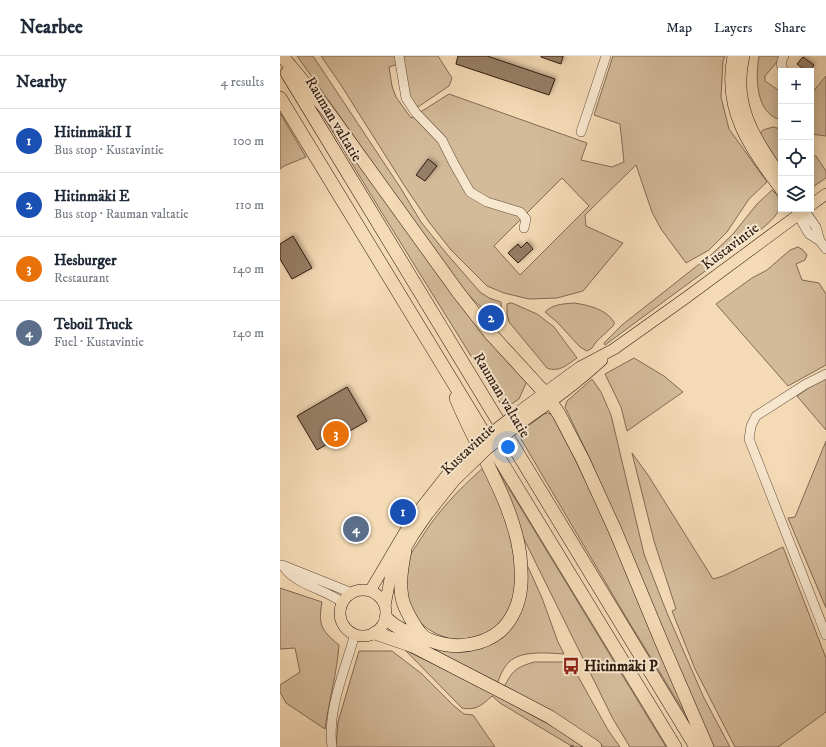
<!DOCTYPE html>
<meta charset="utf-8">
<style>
:root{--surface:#fff;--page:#f6f6f7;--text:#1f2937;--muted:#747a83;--line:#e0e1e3;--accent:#8f2418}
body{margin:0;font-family:"IM FELL DW Pica",serif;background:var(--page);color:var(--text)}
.controls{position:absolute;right:12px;top:12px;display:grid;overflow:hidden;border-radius:0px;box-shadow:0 2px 10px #0003}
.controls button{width:36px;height:36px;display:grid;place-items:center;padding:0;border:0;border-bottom:1px solid var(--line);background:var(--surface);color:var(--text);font:20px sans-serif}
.you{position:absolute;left:228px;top:391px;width:14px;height:14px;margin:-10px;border:3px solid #fff;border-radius:50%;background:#1a73e8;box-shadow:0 0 0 6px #1a73e833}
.badge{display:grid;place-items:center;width:26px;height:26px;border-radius:50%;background:var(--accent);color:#fff;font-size:13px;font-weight:700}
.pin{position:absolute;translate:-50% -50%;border:2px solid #fff;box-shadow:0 1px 4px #0006}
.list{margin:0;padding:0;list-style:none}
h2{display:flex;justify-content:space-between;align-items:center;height:52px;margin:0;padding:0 16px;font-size:17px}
h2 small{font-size:13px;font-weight:400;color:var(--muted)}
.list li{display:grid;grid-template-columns:26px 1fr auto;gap:12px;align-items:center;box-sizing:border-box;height:64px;padding:0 16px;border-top:1px solid var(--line)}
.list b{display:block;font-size:15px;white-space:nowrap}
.list p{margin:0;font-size:13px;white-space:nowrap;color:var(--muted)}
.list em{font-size:13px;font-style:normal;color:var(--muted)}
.icon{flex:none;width:22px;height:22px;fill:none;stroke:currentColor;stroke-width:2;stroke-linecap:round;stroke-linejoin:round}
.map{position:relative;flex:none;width:546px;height:691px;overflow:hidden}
header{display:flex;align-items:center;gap:24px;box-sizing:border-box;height:56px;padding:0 20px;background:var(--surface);border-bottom:1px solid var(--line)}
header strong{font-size:19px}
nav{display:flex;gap:22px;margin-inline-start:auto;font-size:14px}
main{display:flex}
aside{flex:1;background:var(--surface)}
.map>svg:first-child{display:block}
.green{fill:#d3ba99;stroke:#826a54;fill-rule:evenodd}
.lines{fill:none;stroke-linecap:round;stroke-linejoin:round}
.stream{stroke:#7d6751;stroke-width:2.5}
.building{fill:#967e66;stroke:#301b10;filter:url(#shadow)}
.minor-casing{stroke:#614b39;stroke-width:10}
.major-casing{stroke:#301b10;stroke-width:12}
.highway-casing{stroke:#301b10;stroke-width:14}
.minor{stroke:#f8e7cf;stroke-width:9}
.major{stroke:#f4dab5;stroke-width:11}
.highway{stroke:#f4dab5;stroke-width:13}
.major-bridge-casing{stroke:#301b10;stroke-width:12;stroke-linecap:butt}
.major-bridge{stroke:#f4dab5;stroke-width:11}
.labels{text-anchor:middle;stroke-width:4;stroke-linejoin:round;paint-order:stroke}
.street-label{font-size:15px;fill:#301b10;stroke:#f8e7cf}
.poi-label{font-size:15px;font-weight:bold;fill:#301b10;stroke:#f8e7cf;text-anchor:start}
</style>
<header>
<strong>Nearbee</strong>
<nav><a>Map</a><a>Layers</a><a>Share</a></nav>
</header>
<main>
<aside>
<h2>Nearby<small>4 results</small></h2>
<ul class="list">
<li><span class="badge" style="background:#1a4fb4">1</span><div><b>HitinmäkiI I</b><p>Bus stop · Kustavintie</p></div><em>100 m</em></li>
<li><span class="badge" style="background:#1a4fb4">2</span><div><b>Hitinmäki E</b><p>Bus stop · Rauman valtatie</p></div><em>110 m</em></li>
<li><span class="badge" style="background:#e8710a">3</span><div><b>Hesburger</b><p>Restaurant</p></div><em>140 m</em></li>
<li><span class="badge" style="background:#5c6f8a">4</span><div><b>Teboil Truck</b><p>Fuel · Kustavintie</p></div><em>140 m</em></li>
</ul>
</aside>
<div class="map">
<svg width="546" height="691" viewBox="0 0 546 691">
<defs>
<filter id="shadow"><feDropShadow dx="2" dy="-2" stdDeviation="2" flood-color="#0004"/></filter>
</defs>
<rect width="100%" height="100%" fill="#f4dab5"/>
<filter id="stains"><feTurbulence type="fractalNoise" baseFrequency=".005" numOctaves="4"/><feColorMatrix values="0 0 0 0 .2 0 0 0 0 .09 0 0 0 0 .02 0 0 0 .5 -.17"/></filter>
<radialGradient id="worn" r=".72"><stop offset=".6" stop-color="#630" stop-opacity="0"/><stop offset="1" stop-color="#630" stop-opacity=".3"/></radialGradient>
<!-- green -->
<path class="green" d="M17,0H33L120,131L141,166L166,197L200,236L209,242L221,246L222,260L215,263L208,254L201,251L183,234Z
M41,0H118V8L109,11L112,30L116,41L131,62L169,38L307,87L301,104L332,111L344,106L340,68L314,59L333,0H445L443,5L441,41L449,73L487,126L469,143L447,176L429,194L406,207L381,173L372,156L356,109L305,159L306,170L343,187L303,235L277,242L249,243L224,237L207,230L171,194L149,166L124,129L59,26ZM282,122L309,150L240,219L214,190Z
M123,0H158L172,22L169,30L138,51L128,40Z
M479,0H502L485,20V25L501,36V64C498,63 495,62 492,60C475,47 476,18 479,0Z
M546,20V80L531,78V38Z
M40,55L247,325L239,343L224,353L99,152Z
M0,57L26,101L4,110L0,113Z
M493,71L501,73V112L480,78L483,74Z
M531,100H536L546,115V122L531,132Z
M492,134C513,152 487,168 474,179L325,289L324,287L342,269L432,198L453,178L477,148Z
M518,191L523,194L527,199L525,204L516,208L522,224L539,227L546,238V309L508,330L436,248L472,222L487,214L510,194Z
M230,247H232L257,258L274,271L297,302C288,308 279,317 267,312L229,266L227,258V248Z
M294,247C308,249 326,253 334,266V269L316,286L312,292L307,295L300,291L277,266L265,256C273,248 283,248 294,247Z
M354,302L384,320L403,336L347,375L341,351L325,318Z
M312,323L321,336L331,359L364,498L387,557L424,642L450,691H434L412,646L311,405L285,351L287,345Z
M546,323V374L517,340L530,331Z
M269,357L272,359C325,457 366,561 409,664L349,566L238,378L264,358Z
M546,385V552L508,462L515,461Z
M352,397L368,419L433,523L443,520L503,491L546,602V656L498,691H455L415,613L392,555L396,553L374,485Z
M211,403L386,691H350L333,663L240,475Z
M203,412C220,447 238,486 236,527C235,531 236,537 235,542C233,547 225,565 221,568C189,597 138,583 126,542C124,534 126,525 127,518C128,512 128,505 130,500C132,495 137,489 140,484C157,456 178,434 203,412Z
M244,502L262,542L278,586L284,598C268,597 241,594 229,606C223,612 220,620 217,628L120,579C144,587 170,602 197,593C205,591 214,584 222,580Z
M0,532L42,546C38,569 41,574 59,589C57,617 49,644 45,673L6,647L0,636V629L20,616L15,592L0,593Z
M125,594L214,638L295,683L306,691H293L220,647L212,640C202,649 196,655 182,652Z
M79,595H112L142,618L174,650L184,658L193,659L215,691H56L58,666Z
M254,606H286L293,616L295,615L328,674L340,691H324L311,682L224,631C233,614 235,612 254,606Z"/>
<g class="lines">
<!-- stream -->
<path class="stream" d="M291,691L292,690L293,691"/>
</g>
<!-- building -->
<path class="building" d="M178,0H207L275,23L269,39L176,8Z
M261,0H283L281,8L261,1Z
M523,1L534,9L530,15H526L517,8Z
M148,103L157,110L145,125L136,119Z
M13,180L32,212L12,223L0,203V188Z
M247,186L253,193L238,207L228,197L238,188L241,192Z
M67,331L87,365L37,394L17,360Z"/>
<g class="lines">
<!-- minor casing -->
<g class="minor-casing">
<path id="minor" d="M119,0L126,42L136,57L162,84L173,106L190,136L207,146L240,156L246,163L244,172
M504,15C500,10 501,5 504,0
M301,76L326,0
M524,154L536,171L540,185
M518,159L529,178L540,185L546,193
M546,318L526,328L476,360L471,370L469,383L546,579
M0,509H2L72,537
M3,510C6,514 9,518 14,521C29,532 48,535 63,547
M52,691C47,654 65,614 75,578"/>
</g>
<!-- major casing -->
<g class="major-casing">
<path id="major" d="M453,0C442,55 470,92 501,134
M464,0C452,49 475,82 501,120
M531,149L546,138
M237,357L300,311L334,293L407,241L526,153
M242,366C270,347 297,327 322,304
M60 557a23 23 0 1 1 46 0a23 23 0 1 1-46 0Z
M90,535L133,462L170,415
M105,550L110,523L113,513L134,478L147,459L174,425"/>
</g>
<!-- highway casing -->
<g class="highway-casing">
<path id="highway" d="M2,0L46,53L178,236L210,277L264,336L279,358L303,404L335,474L382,587L427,691
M7,17L416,691
M0,42L395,691
M125,494C122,510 119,525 122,542C124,552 136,574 144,581C147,583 152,585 155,586C182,595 218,587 232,560C243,541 242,520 240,499C233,445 196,392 176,342
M106,562C117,573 129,578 144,581
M95,577L133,590L232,641L270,661L315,691"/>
</g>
<!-- minor -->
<use href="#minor" class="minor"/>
<!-- major -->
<use href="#major" class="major"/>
<!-- highway -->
<use href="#highway" class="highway"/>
<!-- major-bridge casing -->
<g class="major-bridge-casing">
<path id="major-bridge" d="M170,415L201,385L237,357
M174,425L207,393L242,366"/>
</g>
<!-- major-bridge -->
<use href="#major-bridge" class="major-bridge"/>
</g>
<!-- icons -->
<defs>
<g id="bus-bare" transform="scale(1.38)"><path d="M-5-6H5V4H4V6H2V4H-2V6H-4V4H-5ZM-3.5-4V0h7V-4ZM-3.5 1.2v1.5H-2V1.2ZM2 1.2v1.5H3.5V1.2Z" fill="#8f2418" stroke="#f8e7cf" stroke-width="2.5" paint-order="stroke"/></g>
</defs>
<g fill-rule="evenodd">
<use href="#bus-bare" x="291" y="610"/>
</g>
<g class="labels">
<!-- street labels -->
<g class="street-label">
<text transform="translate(54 63) rotate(59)" y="5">Rauman valtatie</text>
<text transform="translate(450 190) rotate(-37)" y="5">Kustavintie</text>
<text transform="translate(222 339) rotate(59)" y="5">Rauman valtatie</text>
<text transform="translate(188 393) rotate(-43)" y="5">Kustavintie</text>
</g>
<!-- poi labels -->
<g class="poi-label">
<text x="304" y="615">Hitinmäki P</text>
</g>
</g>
<rect width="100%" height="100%" filter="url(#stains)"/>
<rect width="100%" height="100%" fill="url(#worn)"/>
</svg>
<div class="controls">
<button>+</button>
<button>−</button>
<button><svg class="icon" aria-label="locate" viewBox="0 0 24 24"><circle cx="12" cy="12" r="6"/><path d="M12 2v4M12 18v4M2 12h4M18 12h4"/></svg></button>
<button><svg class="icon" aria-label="layers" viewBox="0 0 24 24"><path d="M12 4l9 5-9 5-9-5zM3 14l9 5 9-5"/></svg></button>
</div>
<div class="you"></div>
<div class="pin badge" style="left:123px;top:456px;background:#1a4fb4">1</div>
<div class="pin badge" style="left:211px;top:262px;background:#1a4fb4">2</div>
<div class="pin badge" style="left:56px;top:378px;background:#e8710a">3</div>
<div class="pin badge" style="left:76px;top:473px;background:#5c6f8a">4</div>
</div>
</main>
